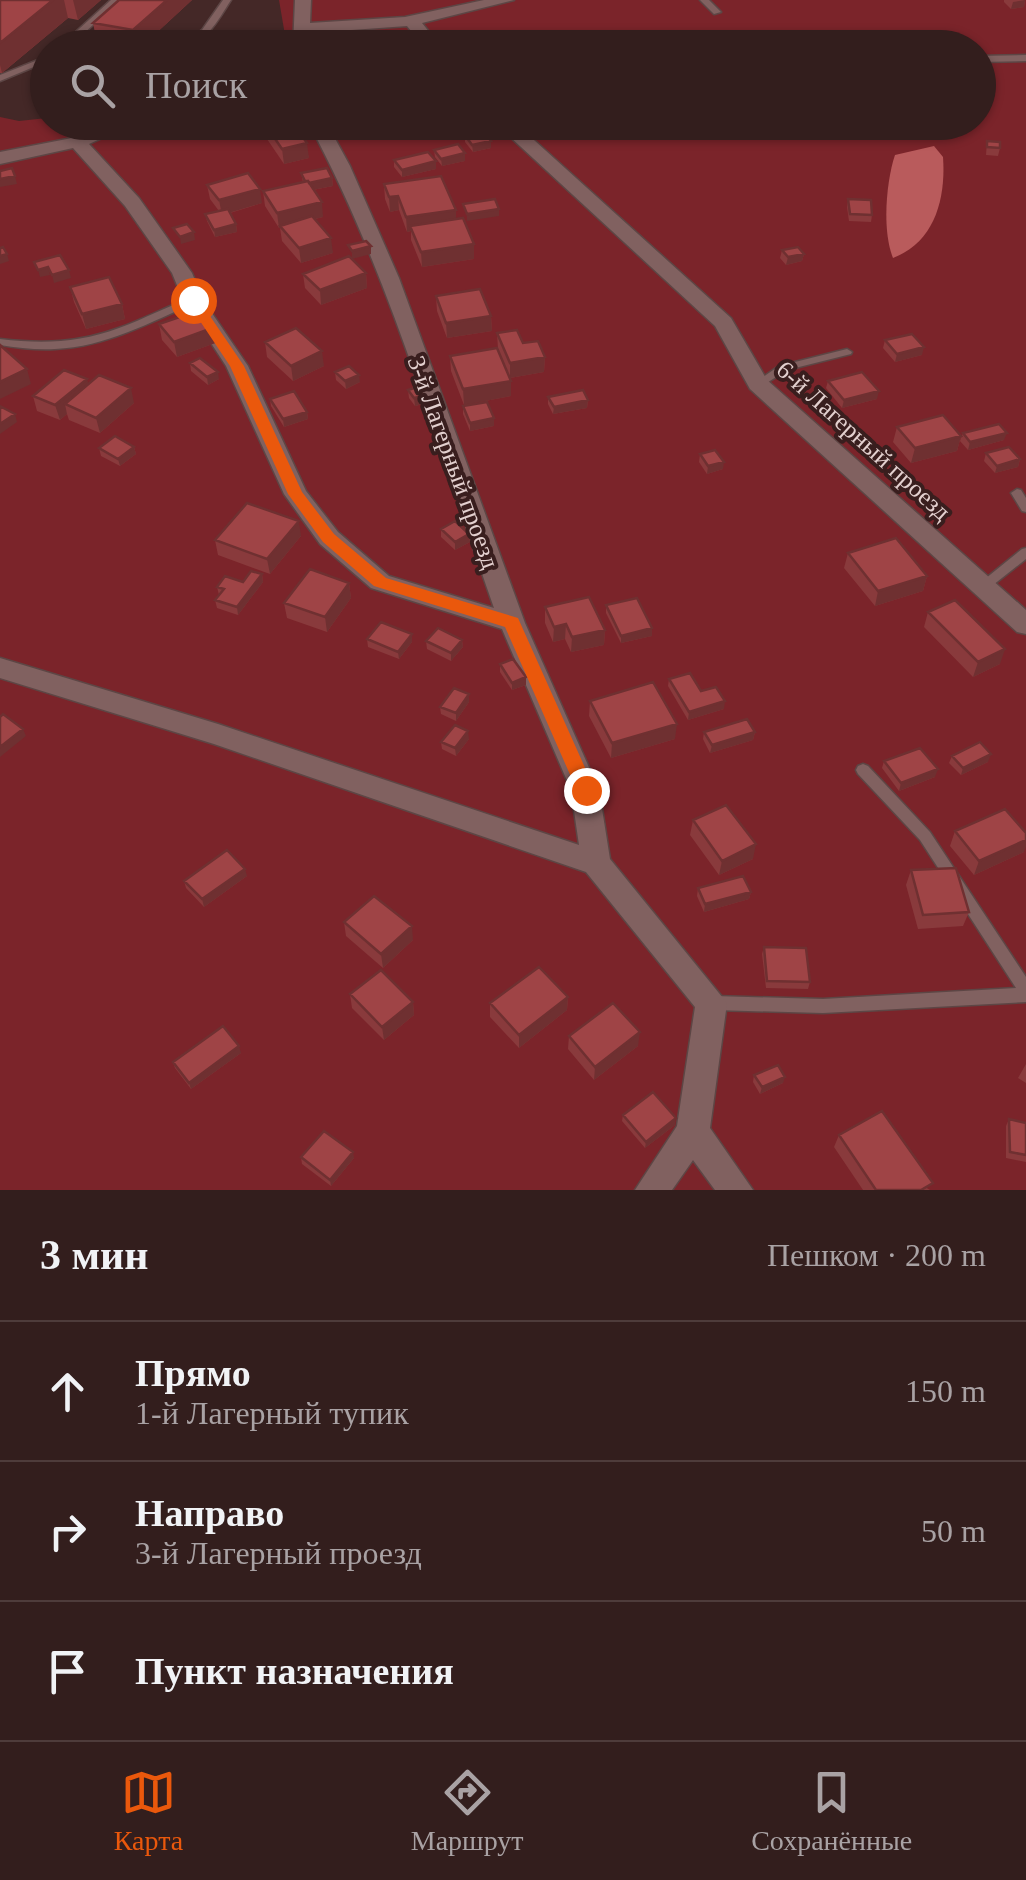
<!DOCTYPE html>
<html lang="ru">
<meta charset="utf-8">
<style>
:root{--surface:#331e1d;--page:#3e2b2a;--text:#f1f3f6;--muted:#a9a2a4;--line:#4e3c3b;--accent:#ea580c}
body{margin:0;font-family:"Times New Roman",serif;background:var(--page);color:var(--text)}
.stop{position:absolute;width:30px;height:30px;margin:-22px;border:8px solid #ea580c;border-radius:50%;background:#fff}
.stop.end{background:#ea580c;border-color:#fff;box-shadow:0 2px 10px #0008}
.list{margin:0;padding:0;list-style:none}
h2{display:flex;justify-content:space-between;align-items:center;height:130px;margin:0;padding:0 40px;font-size:42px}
h2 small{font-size:32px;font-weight:400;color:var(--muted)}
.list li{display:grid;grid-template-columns:65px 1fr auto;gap:30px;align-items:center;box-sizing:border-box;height:140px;padding:0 40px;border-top:2px solid var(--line)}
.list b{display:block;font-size:38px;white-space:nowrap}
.list p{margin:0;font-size:32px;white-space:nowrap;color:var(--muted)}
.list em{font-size:32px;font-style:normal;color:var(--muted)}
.icon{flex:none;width:55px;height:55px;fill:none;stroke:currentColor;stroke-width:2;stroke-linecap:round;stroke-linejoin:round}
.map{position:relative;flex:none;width:1026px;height:1190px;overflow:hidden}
.search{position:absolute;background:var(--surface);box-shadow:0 2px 8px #0004;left:30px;right:30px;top:30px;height:110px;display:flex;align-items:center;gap:25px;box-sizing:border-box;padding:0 35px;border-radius:55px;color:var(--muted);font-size:38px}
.sheet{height:550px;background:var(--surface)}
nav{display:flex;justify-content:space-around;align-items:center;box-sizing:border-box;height:140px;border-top:2px solid var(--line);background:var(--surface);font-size:28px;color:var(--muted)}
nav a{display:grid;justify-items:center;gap:5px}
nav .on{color:var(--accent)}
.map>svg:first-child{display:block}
.green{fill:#7b242a}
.water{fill:#b95b5c}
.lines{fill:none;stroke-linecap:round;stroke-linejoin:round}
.lane-casing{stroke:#5d4645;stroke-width:3}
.street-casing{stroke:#5d4645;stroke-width:3}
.lane{fill:#816160;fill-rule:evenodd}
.street{fill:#816160;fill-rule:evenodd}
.wall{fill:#893a3c}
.shaded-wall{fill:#6f3031}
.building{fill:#9f4446;stroke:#6f3031;stroke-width:2.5}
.route{fill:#ea580c}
.labels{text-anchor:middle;stroke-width:8;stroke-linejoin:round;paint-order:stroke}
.street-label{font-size:25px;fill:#e3d0cf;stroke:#391e1e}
</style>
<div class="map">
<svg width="1026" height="1190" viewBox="0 0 1026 1190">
<rect width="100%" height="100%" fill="#442827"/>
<!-- green -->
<path class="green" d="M279,0H1026V1190H0V117L19,121L47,118L48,122H978V48L287,47Z"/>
<!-- water -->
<path class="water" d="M934,146L943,157C946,198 935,242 893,258C882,231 886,182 895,155Z"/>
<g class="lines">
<!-- lane casing -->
<g class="lane-casing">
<path id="lane" d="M111,0H120L68,48H58Z
M223,0H231C218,20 204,48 177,48L202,30Z
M700,0H709L721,12L714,14Z
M1026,55V61L978,62V56Z
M48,56V61L0,81V75Z
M193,297L197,298V302C151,322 105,347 55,349C37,350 18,348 0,345V339C42,344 79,343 119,328C144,319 168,306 193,297Z
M847,349L852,352L851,354L787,370L762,386L758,387L753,384L779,366Z
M1017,489L1021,490L1026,498V512L1022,511L1011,493Z
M1026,548V559L988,589H980L978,586L980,583L1022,549Z
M863,764L868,766L930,832L1026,977V1002L823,1013L714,1010L708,1008L706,1003L708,998L714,996L823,999L1016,988L920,840L858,774L856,770L858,766Z"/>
</g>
<!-- street casing -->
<g class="street-casing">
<path id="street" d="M295,0H311L310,23L405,17L484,0H514L422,23L442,48H425L407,26L310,33L309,48H293Z
M111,122H137L89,144L139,198L192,273L203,300L248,366L306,491L338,532L389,576L494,608C437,446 390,274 308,122H326L350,166L399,278L525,623L599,790L610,859L727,1003L710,1128L753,1190H715L693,1160L672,1190H635L677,1126L695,1007L586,872L214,744L0,678V658L218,724L579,845L571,790L502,629L371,588L320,544L284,494L226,366L183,300L172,273L125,206L73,148L0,164V152L72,138Z
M494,122H514L731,318L767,380L1026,610V634L1017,632L750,389L715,326Z"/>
</g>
<!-- lane -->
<use href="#lane" class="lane"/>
<!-- street -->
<use href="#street" class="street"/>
</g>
<!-- wall -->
<path class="wall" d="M0,0H101L78,20L68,18L2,73H0Z
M119,0H192L140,48H121L97,43L93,23Z
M1004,0H1025L1024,7L1011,9L1004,2Z
M265,124L308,136L303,137L309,158L284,164L267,139Z
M465,135L491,141V148L473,152L465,142Z
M987,141L1000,148L998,156L986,155Z
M434,150L465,153V161L442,166L435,157Z
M394,160L436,169L402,177L394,167Z
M301,173L332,178L333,186L313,190L323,217L315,219L333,253L301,263L282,241L280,228H279L265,206L263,191L303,182Z
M384,184L456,210V219L474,259L422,267L411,240V231L407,232L399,210L390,212L385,199Z
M207,185L262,203L230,213L236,224L237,232L215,237L207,221L205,214L219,211L210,199Z
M848,199L872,215L871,222L849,221L847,207Z
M782,250L804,254L802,261L786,265L780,258Z
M366,273L367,288L321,305L305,288L303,274Z
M70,287L122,304L125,319L86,329L74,302Z
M436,296L491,316L492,331L447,338L437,311Z
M159,324L218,342L177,357L162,340Z
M497,333L523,343L545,357L544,372L510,378L498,349Z
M885,340L922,355L895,362L883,348Z
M265,342L324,366L293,381L267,357Z
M450,356L511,396L464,405L451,371Z
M190,363L219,379L208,385L191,371Z
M335,372L360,382L346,389L336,380Z
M828,381L877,399L842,408L826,388Z
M88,385L134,403L100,433L69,420L67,414L60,420L37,411L33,396Z
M408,390L423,404L415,406L409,398Z
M548,397L588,400L587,408L553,414L548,404Z
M270,399L307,412L308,419L284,427L271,406Z
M463,406L494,426L470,431L463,414Z
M897,427L961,436L957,451L911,463L893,442Z
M963,433L1004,440L968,450L960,441Z
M134,447L136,454L120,466L101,456L99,448Z
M986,453L1020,459L1018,467L995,473L984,461Z
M700,454L723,469L707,474L699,462Z
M441,529L469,534L470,542L455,550L441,537Z
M301,536L270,574L218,555L215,540Z
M848,553L927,576L923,591L875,606L844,568Z
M262,574L263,582L238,615L217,608L215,600L219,595L217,587L243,582Z
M349,583L351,598L327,632L287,618L284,603Z
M606,605L652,628V636L621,643L606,613Z
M545,607L605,630L604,645L571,652L565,639L553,642L545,623Z
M928,612L1000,664L973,677L924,627Z
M367,639L412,642L399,659L368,647Z
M462,640L463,647L451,661L427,649L426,641Z
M500,664L526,685L512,690L500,672Z
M669,679L701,691L724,709L688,720L668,686Z
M590,701L675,739L611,758L589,716Z
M469,702L456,721L441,714L440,707Z
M704,732H755L753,740L710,753L703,739Z
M469,739L456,756L442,749L441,742Z
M952,756L988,762L961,775L949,763Z
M884,761L935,777L899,791L882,768Z
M693,820L753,859L719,875L690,835Z
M955,831L1024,852L974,875L950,846Z
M911,870L969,912L963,926L918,929L906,885Z
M247,876L204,907L186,888L184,881Z
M698,888L751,892L749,899L704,912L697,896Z
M344,922L413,940L383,968L346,936Z
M764,947L810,982L808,989L766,988L762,954Z
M350,994L413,1002L414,1015L384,1040L352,1008Z
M568,997L567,1010L519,1048L490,1017V1003Z
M569,1036L638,1046L594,1080L568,1049Z
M241,1053L191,1089L175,1068L173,1062Z
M1026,1064V1083L1018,1078Z
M754,1075L783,1083L760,1094L753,1082Z
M623,1115L675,1125L645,1148L622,1121Z
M1009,1119L1026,1123V1162L1006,1158V1126Z
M839,1135L930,1190H863L834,1147Z
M301,1157L354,1158L331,1186L302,1164Z"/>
<!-- shaded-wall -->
<path class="shaded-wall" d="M53,0H64L68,18L2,73L0,65V43Z
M73,0H101L78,20Z
M167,0H192L140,48H136L133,30Z
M1025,0L1024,7L1011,9L1013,2Z
M306,122L308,136L296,139L294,125Z
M491,141V148L473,152L472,145Z
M307,143L309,158L284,164L282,149Z
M465,153V161L442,166L441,159Z
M436,161V169L402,177V170Z
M15,176L17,184L0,187V179Z
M332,178L333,186L307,191V183Z
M260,189L262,203L222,215L219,200Z
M398,196L399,210L390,212L389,197Z
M322,202L323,217L279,228L277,213Z
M499,209V216L467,221V214Z
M456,210V225L410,226L411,231L407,232L406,217Z
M236,224L237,232L215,237L214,230Z
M194,232L195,240L181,244L180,237Z
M331,238L333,253L301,263L299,248Z
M474,244V259L422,267L421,252Z
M371,246V254L352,259V251Z
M7,254L9,261L0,264V256Z
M804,254L802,261L786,265L788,257Z
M48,267L50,275L40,277L38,270Z
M69,270L71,278L54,283L52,275Z
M366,273L367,288L321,305L320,290Z
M122,304L125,319L86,329L82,314Z
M491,316L492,331L447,338L446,323Z
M215,327L218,342L177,357L174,342Z
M924,347L922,355L895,362L897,354Z
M322,351L324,366L293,381L291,366Z
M545,357L544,372L510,378V363Z
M27,369L31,384L0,399V382Z
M218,372L219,379L208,385L207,377Z
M359,375L360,382L346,389L345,381Z
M87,379L91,394L65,404L67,414L60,420L55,405Z
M511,381V396L464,405L463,389Z
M131,388L134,403L100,433L96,418Z
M879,391L877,399L842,408L844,400Z
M423,396V404L415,406L414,398Z
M588,400L587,408L553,414L554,407Z
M307,412L308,419L284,427L283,419Z
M15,414L17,422L0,434V424Z
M494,418V426L470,431V423Z
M1007,433L1004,440L968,450L970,442Z
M961,436L957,451L911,463L915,448Z
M134,447L136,454L120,466L118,459Z
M1020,459L1018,467L995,473L997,466Z
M724,462L723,469L707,474L708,466Z
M299,521L301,536L270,574L267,559Z
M469,534L470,542L455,550V542Z
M262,574L263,582L238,615L237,607Z
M927,576L923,591L875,606L878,591Z
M349,583L351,598L327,632L325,617Z
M566,624L565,639L553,642L554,627Z
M652,628V636L621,643V636Z
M605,630L604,645L571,652L572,637Z
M412,634V642L399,659L398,652Z
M462,640L463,647L451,661V653Z
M1005,649L1000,664L973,677L978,662Z
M526,677V685L512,690V683Z
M469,694V702L456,721V713Z
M725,701L724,709L688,720L689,712Z
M677,724L675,739L611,758L612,743Z
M23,729L26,736L0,757V747Z
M468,731L469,739L456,756L455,748Z
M755,732L753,740L710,753L712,745Z
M991,754L988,762L961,775L963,768Z
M938,769L935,777L899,791L901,783Z
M1026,840V847L1024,852L974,875L979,861Z
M756,844L753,859L719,875L722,861Z
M245,869L247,876L204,907L202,899Z
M751,892L749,899L704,912L705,904Z
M412,926L413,940L383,968L381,954Z
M568,997L567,1010L519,1048V1035Z
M413,1002L414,1015L384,1040L382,1027Z
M640,1032L638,1046L594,1080L595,1067Z
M239,1046L241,1053L191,1089L189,1083Z
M785,1077L783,1083L760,1094L762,1087Z
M676,1118L675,1125L645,1148L646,1142Z
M353,1152L354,1158L331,1186L330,1180Z"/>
<!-- building -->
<path class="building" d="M0,0H53L0,43Z
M119,0H167L133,30L93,23Z
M273,122H304L294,125L307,143L282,149L265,124Z
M483,131L491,141L472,145L465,135Z
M987,141L1000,142V148L987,147Z
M458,144L465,153L441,159L434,150Z
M428,152L436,161L402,170L394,160Z
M12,168L15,176L0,179V171Z
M327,168L332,178L309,183L308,181H305L301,173Z
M248,173L260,189L219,200L207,185Z
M441,176L456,210L406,217L398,196L389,197L384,184Z
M308,181L322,202L277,213L263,191Z
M495,199L499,209L467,214L463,204Z
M848,199L871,200L872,215L850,214Z
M228,209L236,224L214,230L205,214Z
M312,216L331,238L299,248L280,226Z
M463,218L474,244L421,252L410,226Z
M187,224L194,232L180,237L173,228Z
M366,241L371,246L352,251L348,245Z
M3,247L7,254L0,256V248Z
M798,247L804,254L788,257L782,250Z
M60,255L69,270L52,275L48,267L38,270L34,262Z
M349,256L366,273L320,290L303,274Z
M109,277L122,304L82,314L70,287Z
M480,289L491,316L446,323L436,296Z
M200,310L215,327L174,342L159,324Z
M296,328L322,351L291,366L265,342Z
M517,330L523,343L538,341L545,357L510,363L497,333Z
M912,334L924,347L897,354L885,340Z
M0,345L27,369L0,382Z
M497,348L511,381L463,389L450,356Z
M200,358L218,372L207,377L190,363Z
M349,366L359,375L345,381L335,372Z
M64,370L87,379L55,405L33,396Z
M862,372L879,391L844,400L828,381Z
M99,375L131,388L96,418L65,404Z
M417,387L423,396L414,398L408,390Z
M583,390L588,400L554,407L548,397Z
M294,391L307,412L283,419L270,399Z
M487,402L494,418L470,423L463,406Z
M0,406L15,414L0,424Z
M943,415L961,436L915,448L897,427Z
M999,424L1007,433L970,442L963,433Z
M115,436L134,447L118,459L99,448Z
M1009,447L1020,459L997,466L986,453Z
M715,450L724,462L708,466L700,454Z
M247,503L299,521L267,559L215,540Z
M455,521L469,534L455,542L441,529Z
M896,538L927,576L878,591L848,553Z
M310,569L349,583L325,617L284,603Z
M251,571L262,574L237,607L215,600L224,589L217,587L225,576L243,582Z
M589,597L605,630L572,637L566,624L554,627L545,607Z
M637,598L652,628L621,636L606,605Z
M955,600L1005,649L978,662L928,612Z
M381,622L412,634L398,652L367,639Z
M438,628L462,640L451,653L426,641Z
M513,659L526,677L512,683L500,664Z
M690,673L701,691L716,687L725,701L689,712L669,679Z
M653,682L677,724L612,743L590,701Z
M454,688L469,694L456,713L440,707Z
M3,714L23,729L0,747V717Z
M747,719L755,732L712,745L704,732Z
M455,725L468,731L455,748L441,742Z
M980,742L991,754L963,768L952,756Z
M920,748L938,769L901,783L884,761Z
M726,805L756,844L722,861L693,820Z
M1005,809L1026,833V840L979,861L955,831Z
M227,850L245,869L202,899L184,881Z
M956,868L969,912L923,915L911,870Z
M743,876L751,892L705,904L698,888Z
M374,896L412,926L381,954L344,922Z
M764,947L806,948L810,982L767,981Z
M539,967L568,997L519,1035L490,1003Z
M381,970L413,1002L382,1027L350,994Z
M613,1003L640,1032L595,1067L569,1036Z
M223,1026L239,1046L189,1083L173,1062Z
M778,1065L785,1077L762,1087L754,1075Z
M653,1092L676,1118L646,1142L623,1115Z
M882,1111L933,1183L921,1190H876L839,1135Z
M1009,1119L1026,1123V1155L1010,1152Z
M324,1131L353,1152L330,1180L301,1157Z"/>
<!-- route -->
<path class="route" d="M188,297H197L244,366L302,492L334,534L386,578L518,618L595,790L592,795H579L505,627L374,586L323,542L288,494L230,366L186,300Z"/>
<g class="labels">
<!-- street labels -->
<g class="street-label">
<text transform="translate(864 440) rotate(42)" y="9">6-й Лагерный проезд</text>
<text transform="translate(454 462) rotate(70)" y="9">3-й Лагерный проезд</text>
</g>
</g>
</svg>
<div class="stop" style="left:193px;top:300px"></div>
<div class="stop end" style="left:586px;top:790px"></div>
<div class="search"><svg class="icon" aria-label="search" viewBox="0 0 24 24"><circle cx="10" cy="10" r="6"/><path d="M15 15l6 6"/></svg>Поиск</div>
</div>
<section class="sheet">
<h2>3 мин<small>Пешком · 200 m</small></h2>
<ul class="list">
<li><svg class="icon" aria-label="ahead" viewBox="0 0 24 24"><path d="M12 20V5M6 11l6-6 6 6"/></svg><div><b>Прямо</b><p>1-й Лагерный тупик</p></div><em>150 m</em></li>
<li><svg class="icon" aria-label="right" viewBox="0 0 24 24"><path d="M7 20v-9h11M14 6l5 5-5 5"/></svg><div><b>Направо</b><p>3-й Лагерный проезд</p></div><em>50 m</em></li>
<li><svg class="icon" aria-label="arrive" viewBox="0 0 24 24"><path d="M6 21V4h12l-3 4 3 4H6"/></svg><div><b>Пункт назначения</b></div></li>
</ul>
</section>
<nav>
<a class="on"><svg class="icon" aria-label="map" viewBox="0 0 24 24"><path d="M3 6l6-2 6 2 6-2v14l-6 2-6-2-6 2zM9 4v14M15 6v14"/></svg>Карта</a>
<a><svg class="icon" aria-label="directions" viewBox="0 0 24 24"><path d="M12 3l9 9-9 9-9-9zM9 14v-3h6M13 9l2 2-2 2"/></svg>Маршрут</a>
<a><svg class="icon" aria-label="saved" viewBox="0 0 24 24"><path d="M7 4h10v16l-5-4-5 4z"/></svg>Сохранённые</a>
</nav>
